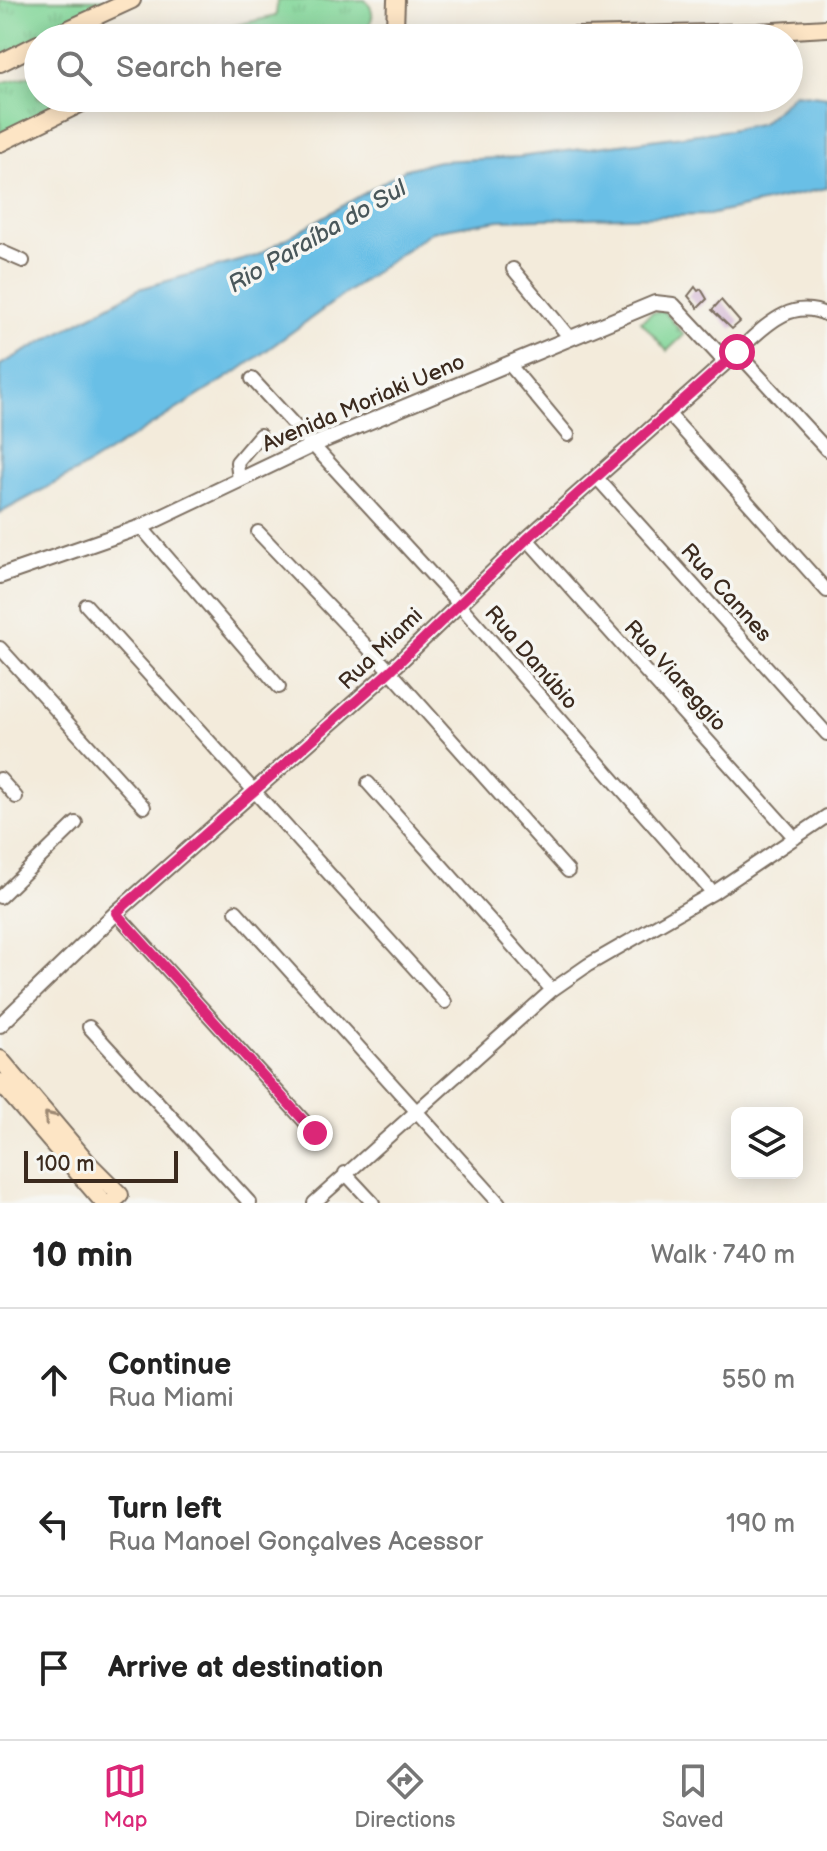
<!DOCTYPE html>
<meta charset="utf-8">
<style>
:root{--surface:#fff;--page:#f2f2f2;--text:#222;--muted:#767676;--line:#e0e0e0;--accent:#db2777}
body{margin:0;font-family:"Balsamiq Sans",sans-serif;background:var(--page);color:var(--text)}
.controls{position:absolute;right:24px;bottom:24px;display:grid;overflow:hidden;border-radius:12px;box-shadow:0 4px 20px #0003}
.controls button{width:72px;height:72px;display:grid;place-items:center;padding:0;border:0;border-bottom:2px solid var(--line);background:var(--surface);color:var(--text);font:40px sans-serif}
.scale{position:absolute;left:24px;bottom:20px;width:154px;box-sizing:border-box;padding-left:8px;border:4px solid #3b2a1e;border-top:0;font-size:22px;line-height:28px;white-space:nowrap;color:#3b2a1e;-webkit-text-stroke:6px #f6f6f2;paint-order:stroke}
.stop{position:absolute;width:24px;height:24px;margin:-18px;border:6px solid #db2777;border-radius:50%;background:#fff}
.stop.end{background:#db2777;border-color:#fff;box-shadow:0 2px 8px #0008}
.list{margin:0;padding:0;list-style:none}
h2{display:flex;justify-content:space-between;align-items:center;height:104px;margin:0;padding:0 32px;font-size:34px}
h2 small{font-size:26px;font-weight:400;color:var(--muted)}
.list li{display:grid;grid-template-columns:52px 1fr auto;gap:24px;align-items:center;box-sizing:border-box;height:144px;padding:0 32px;border-top:2px solid var(--line)}
.list b{display:block;font-size:30px;white-space:nowrap}
.list p{margin:0;font-size:26px;white-space:nowrap;color:var(--muted)}
.list em{font-size:26px;font-style:normal;color:var(--muted)}
.icon{flex:none;width:44px;height:44px;fill:none;stroke:currentColor;stroke-width:2;stroke-linecap:round;stroke-linejoin:round}
.map{position:relative;flex:none;width:827px;height:1203px;overflow:hidden}
.search{position:absolute;background:var(--surface);box-shadow:0 4px 20px #0003;left:24px;right:24px;top:24px;height:88px;display:flex;align-items:center;gap:20px;box-sizing:border-box;padding:0 28px;border-radius:44px;color:var(--muted);font-size:30px}
.sheet{height:536px;background:var(--surface)}
nav{display:flex;justify-content:space-around;align-items:center;box-sizing:border-box;height:112px;border-top:2px solid var(--line);background:var(--surface);font-size:22px;color:var(--muted)}
nav a{display:grid;justify-items:center;gap:4px}
nav .on{color:var(--accent)}
.map>svg:first-child{display:block}
.park{fill:url(#park-tufts);stroke:#5e805a;stroke-width:2}
.water{fill:#69bfe6;stroke:#527482;stroke-width:2}
.building{fill:#ceabcf}
.lines{fill:none;stroke-linecap:round;stroke-linejoin:round}
.minor-casing{stroke:#7b6e60;stroke-width:16}
.tertiary-casing{stroke:#7b6e60;stroke-width:18}
.secondary-casing{stroke:#7b6e60;stroke-width:20}
.minor{stroke:#fff;stroke-width:12}
.tertiary{stroke:#fff;stroke-width:14}
.secondary{stroke:#fde5c5;stroke-width:16}
.oneway{stroke:#9c8872}
.route{stroke:#db2777;stroke-width:10}
.labels{text-anchor:middle;stroke-width:7;stroke-linejoin:round;paint-order:stroke}
.street-label{font-size:22px;fill:#3b2a1e;stroke:#f6f6f2}
.water-label{font-size:24px;font-style:italic;fill:#49575a;stroke:#f6f6f2}
</style>
<div class="map">
<svg width="827" height="1203" viewBox="0 0 827 1203">
<defs>
<pattern id="park-tufts" width="24" height="20" patternUnits="userSpaceOnUse" patternTransform="scale(2)"><rect width="24" height="20" fill="#80d597"/><path d="M3 7l-1-3M5 7V3M7 7l1-3M15 17l-1-3M17 17v-4M19 17l1-3" fill="none" stroke="#70b782"/></pattern>
</defs>
<rect width="100%" height="100%" fill="#f6f6f2"/>
<filter id="ink" filterUnits="userSpaceOnUse"><feTurbulence type="fractalNoise" baseFrequency=".0125" numOctaves="2"/><feDisplacementMap in="SourceGraphic" scale="16" xChannelSelector="R" yChannelSelector="G"/><feConvolveMatrix kernelMatrix="1 2 1 2 8 2 1 2 1" color-interpolation-filters="sRGB"/></filter>
<filter id="wash" filterUnits="userSpaceOnUse"><feTurbulence type="fractalNoise" baseFrequency=".006" numOctaves="4" result="noise"/><feDisplacementMap in="SourceGraphic" scale="32" xChannelSelector="R" yChannelSelector="G"/><feGaussianBlur stdDeviation="1.8" result="paint"/><feColorMatrix in="noise" values="0 0 0 0 0 0 0 0 0 0 0 0 0 0 0 0 0 1.4 0 .05"/><feComposite in="paint" operator="in"/></filter>
<g filter="url(#wash)">
<rect width="100%" height="100%" fill="#f3ebdb"/>
<!-- park -->
<path class="park" d="M0,0H136L0,63Z
M277,0H365C376,11 374,23 362,32L261,38H179L276,16Z
M38,74V98H82L0,137V83Z
M663,310L684,335L667,351L641,321L652,313Z"/>
<!-- water -->
<path class="water" d="M795,93L827,97V188L709,215L499,220L432,231L238,371L83,468L0,513V365L139,289L256,256L406,169L439,161L519,157L729,130L762,123Z"/>
<g id="blocks">
<!-- building -->
<path class="building" d="M695,287L698,291L701,289L707,299L698,308L688,296Z
M721,300L740,322L732,329L712,310Z"/>
</g>
</g>
<g filter="url(#ink)">
<use href="#blocks" fill-opacity="0" stroke="#7b6e60" stroke-width="2"/>
<g class="lines">
<!-- minor casing -->
<g class="minor-casing">
<path id="minor" d="M0,251L23,261
M513,269L570,338
M737,352L827,450
M731,357C759,334 787,295 827,315
M509,364L568,435
M252,379L458,603L713,893
M667,412L827,591
M597,478L827,734
M239,481L237,462L260,435
M141,527L279,687
M258,532L390,671L568,871
M527,539L795,838
M86,605L445,1002
M0,648L144,807
M0,779L16,797
M368,783L552,990
M0,897L76,823
M236,911L499,1203
M116,913L315,1133
M89,1027L250,1203
M345,1173L373,1203
M314,1203L552,990L588,965L713,893L827,816"/>
</g>
<!-- tertiary casing -->
<g class="tertiary-casing">
<path id="tertiary" d="M0,576L141,527L313,445L655,303L673,305L726,362L527,539L390,671L116,913L0,1025"/>
</g>
<!-- secondary casing -->
<g class="secondary-casing">
<path id="secondary" d="M396,0L395,28L406,38
M49,38L132,0
M492,38L757,32L827,28
M0,63L38,44
M0,143L92,98
M0,1059L88,1163L120,1195L111,1203
M0,1082L104,1203"/>
</g>
<!-- minor -->
<use href="#minor" class="minor"/>
<!-- tertiary -->
<use href="#tertiary" class="tertiary"/>
<!-- secondary -->
<use href="#secondary" class="secondary"/>
</g>
<!-- one-way arrows -->
<defs><path id="oneway-chevron" d="M-2-3.5L2.5 0L-2 3.5" fill="none" stroke-width="1.6" stroke-linecap="round" stroke-linejoin="round" transform="scale(2)"/></defs>
<use class="oneway" href="#oneway-chevron" transform="translate(49 1117) rotate(-130)"/>
</g>
<g class="lines" filter="url(#ink)">
<!-- route -->
<path class="route" d="M315,1133L116,913L390,671L527,539L737,352"/>
</g>
<g class="labels">
<!-- street labels -->
<g class="street-label">
<text transform="translate(363 402) rotate(-23)" y="8">Avenida Moriaki Ueno</text>
<text transform="translate(727 592) rotate(48)" y="8">Rua Cannes</text>
<text transform="translate(380 648) rotate(-44)" y="8">Rua Miami</text>
<text transform="translate(532 657) rotate(49)" y="8">Rua Danúbio</text>
<text transform="translate(676 675) rotate(48)" y="8">Rua Viareggio</text>
</g>
<!-- water labels -->
<g class="water-label">
<text transform="translate(317 236) rotate(-30)" y="8">Rio Paraíba do Sul</text>
</g>
</g>
</svg>
<div class="controls">
<button><svg class="icon" aria-label="layers" viewBox="0 0 24 24"><path d="M12 4l9 5-9 5-9-5zM3 14l9 5 9-5"/></svg></button>
</div>
<div class="scale">100 m</div>
<div class="stop" style="left:737px;top:352px"></div>
<div class="stop end" style="left:315px;top:1133px"></div>
<div class="search"><svg class="icon" aria-label="search" viewBox="0 0 24 24"><circle cx="10" cy="10" r="6"/><path d="M15 15l6 6"/></svg>Search here</div>
</div>
<section class="sheet">
<h2>10 min<small>Walk · 740 m</small></h2>
<ul class="list">
<li><svg class="icon" aria-label="ahead" viewBox="0 0 24 24"><path d="M12 20V5M6 11l6-6 6 6"/></svg><div><b>Continue</b><p>Rua Miami</p></div><em>550 m</em></li>
<li><svg class="icon" aria-label="left" viewBox="0 0 24 24"><path d="M17 20v-9H6M10 6l-5 5 5 5"/></svg><div><b>Turn left</b><p>Rua Manoel Gonçalves Acessor</p></div><em>190 m</em></li>
<li><svg class="icon" aria-label="arrive" viewBox="0 0 24 24"><path d="M6 21V4h12l-3 4 3 4H6"/></svg><div><b>Arrive at destination</b></div></li>
</ul>
</section>
<nav>
<a class="on"><svg class="icon" aria-label="map" viewBox="0 0 24 24"><path d="M3 6l6-2 6 2 6-2v14l-6 2-6-2-6 2zM9 4v14M15 6v14"/></svg>Map</a>
<a><svg class="icon" aria-label="directions" viewBox="0 0 24 24"><path d="M12 3l9 9-9 9-9-9zM9 14v-3h6M13 9l2 2-2 2"/></svg>Directions</a>
<a><svg class="icon" aria-label="saved" viewBox="0 0 24 24"><path d="M7 4h10v16l-5-4-5 4z"/></svg>Saved</a>
</nav>
